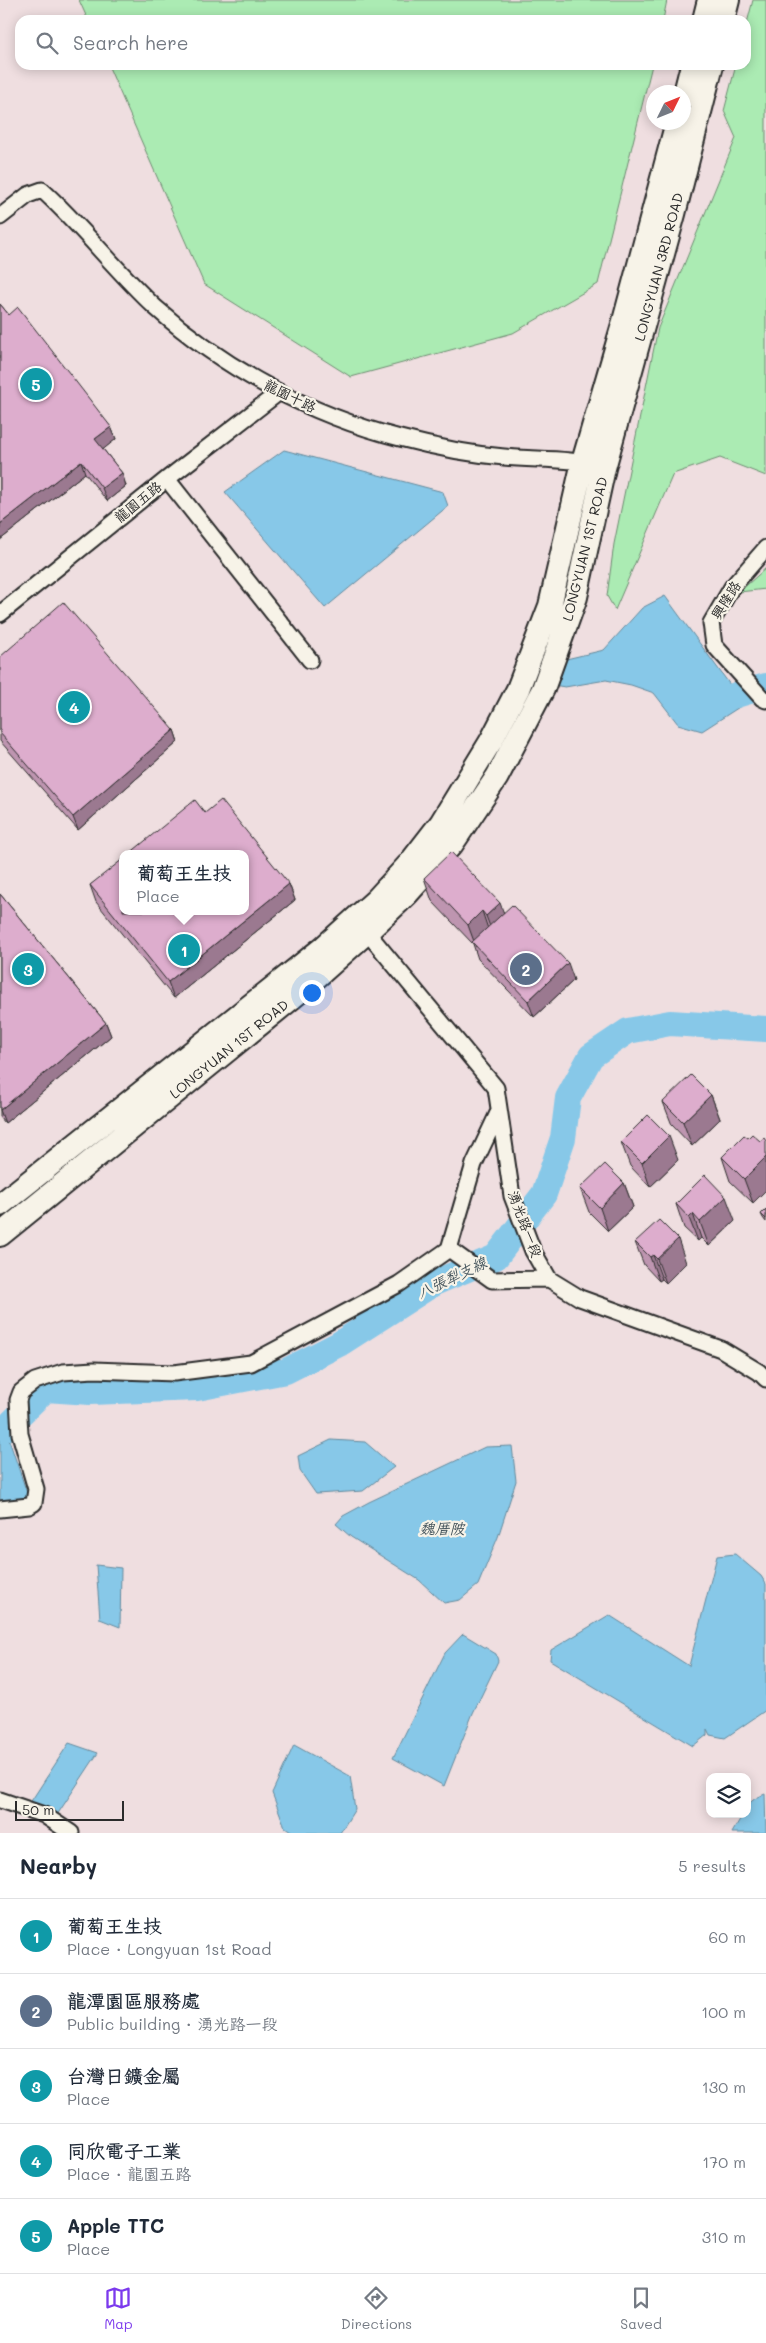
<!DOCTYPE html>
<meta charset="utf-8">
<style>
:root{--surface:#fff;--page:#f2f2f3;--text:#1f2937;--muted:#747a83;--line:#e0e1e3;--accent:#7c3aed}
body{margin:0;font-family:Mali,"LXGW WenKai TC",sans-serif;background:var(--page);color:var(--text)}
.controls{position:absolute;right:15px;bottom:15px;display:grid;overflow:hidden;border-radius:10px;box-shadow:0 2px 12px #0003}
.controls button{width:45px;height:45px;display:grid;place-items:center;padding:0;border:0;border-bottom:1px solid var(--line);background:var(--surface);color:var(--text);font:25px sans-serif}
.compass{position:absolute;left:646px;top:85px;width:45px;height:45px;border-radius:50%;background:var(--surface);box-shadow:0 2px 12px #0003;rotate:47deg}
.scale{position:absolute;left:15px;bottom:12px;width:109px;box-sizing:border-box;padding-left:5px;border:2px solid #2b2b2b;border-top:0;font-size:14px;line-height:18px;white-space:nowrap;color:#2b2b2b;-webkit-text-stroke:4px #f7f3e8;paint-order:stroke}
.you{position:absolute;left:311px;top:992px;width:18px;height:18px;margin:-12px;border:4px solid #fff;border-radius:50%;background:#1a73e8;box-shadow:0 0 0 8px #1a73e833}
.badge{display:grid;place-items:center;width:32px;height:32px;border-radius:50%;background:var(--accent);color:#fff;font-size:16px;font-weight:700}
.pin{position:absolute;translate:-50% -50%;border:2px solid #fff;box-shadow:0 1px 5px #0006}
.popup{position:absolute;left:119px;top:850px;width:130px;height:65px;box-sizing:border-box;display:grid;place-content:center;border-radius:10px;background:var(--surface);filter:drop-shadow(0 1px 4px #0005);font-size:16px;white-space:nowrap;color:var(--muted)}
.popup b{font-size:19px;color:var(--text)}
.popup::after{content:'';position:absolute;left:50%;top:100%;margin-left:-10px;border:10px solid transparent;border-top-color:var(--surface)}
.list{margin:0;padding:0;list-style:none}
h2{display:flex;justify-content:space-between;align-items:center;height:65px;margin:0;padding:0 20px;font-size:21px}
h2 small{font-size:16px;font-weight:400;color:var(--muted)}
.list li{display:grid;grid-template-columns:32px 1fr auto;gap:15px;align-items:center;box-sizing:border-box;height:75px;padding:0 20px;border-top:1px solid var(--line)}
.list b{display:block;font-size:19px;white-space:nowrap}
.list p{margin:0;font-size:16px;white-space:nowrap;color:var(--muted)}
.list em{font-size:16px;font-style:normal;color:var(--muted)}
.icon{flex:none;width:28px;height:28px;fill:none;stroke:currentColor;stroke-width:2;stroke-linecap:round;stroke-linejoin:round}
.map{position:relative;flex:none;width:766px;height:1833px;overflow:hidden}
.search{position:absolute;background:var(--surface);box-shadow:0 2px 12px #0003;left:15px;right:15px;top:15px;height:55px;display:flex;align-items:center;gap:12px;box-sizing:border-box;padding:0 18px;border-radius:15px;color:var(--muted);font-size:19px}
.sheet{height:440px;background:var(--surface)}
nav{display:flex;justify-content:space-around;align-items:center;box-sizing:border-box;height:70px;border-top:1px solid var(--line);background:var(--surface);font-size:14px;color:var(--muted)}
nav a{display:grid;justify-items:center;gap:2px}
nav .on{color:var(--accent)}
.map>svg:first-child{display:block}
.green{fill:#abebb3;stroke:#6b8b6f}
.water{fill:#87c8e8;stroke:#62899c}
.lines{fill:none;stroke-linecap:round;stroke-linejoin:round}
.river{stroke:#87c8e8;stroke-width:26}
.street-casing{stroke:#2b2b2b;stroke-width:19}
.secondary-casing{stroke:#2b2b2b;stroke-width:26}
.street{stroke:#f7f3e8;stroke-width:15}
.secondary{stroke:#f7f3e8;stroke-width:22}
.wall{fill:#be95b0;stroke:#2b2b2b}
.shaded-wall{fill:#9b7990;stroke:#2b2b2b}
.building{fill:#ddadcd;stroke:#2b2b2b}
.labels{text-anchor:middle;stroke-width:4.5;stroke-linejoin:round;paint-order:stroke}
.street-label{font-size:14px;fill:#2b2b2b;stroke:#f7f3e8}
.water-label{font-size:15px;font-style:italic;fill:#42525a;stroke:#f7f3e8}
</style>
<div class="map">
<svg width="766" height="1833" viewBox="0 0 766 1833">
<rect width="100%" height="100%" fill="#efdee0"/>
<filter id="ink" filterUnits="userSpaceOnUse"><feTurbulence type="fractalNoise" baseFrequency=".02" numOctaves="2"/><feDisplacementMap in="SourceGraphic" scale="10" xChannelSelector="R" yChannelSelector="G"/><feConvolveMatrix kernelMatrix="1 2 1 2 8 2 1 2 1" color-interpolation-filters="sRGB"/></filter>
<g filter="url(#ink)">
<!-- green -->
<path class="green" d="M79,0H667L663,20H88Z
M753,0H766V476L720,458L673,474L615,610L607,596L614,544L658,328L736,138L724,111L736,65H746V27Z
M108,65H652L598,284L513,333L351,377L204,284Z
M766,568V589L739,592Z"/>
<!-- water -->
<path class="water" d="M284,450L443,492L448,506L325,608L225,492Z
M665,596L744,704L702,731L678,724L654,693L631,685L606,680L565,687L553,685L562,660L604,650L642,608Z
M4,1425L29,1499L0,1502V1427Z
M331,1440L365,1442L394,1467L363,1491L316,1494L300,1471L298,1456Z
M512,1446L516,1481L498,1537L478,1585L460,1600L444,1603L419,1580L351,1537L336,1524L343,1516L369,1502L485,1447Z
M735,1554L761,1576L766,1584V1710L725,1738L710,1735L707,1729V1735L693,1746L550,1660L551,1650L609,1615L689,1666L717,1556Z
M96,1565L121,1568L120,1627L100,1619Z
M463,1634L496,1654L498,1661L473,1713L444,1786L393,1758L445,1653Z
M69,1743L98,1753L57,1815L26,1809Z
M294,1745L350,1776L355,1809L340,1833H294L285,1827L272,1793Z
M765,1794L766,1833H732L743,1814H747C747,1801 754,1799 765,1794Z"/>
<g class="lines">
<!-- river -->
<path class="river" d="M736,695L766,686
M6,1428L46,1389L90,1392L197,1388L286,1371L339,1344L434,1283L496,1257L544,1194L563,1138L568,1098L591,1056L628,1031L670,1023L766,1029"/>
<!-- street casing -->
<g class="street-casing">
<path id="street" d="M0,217L28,195L42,190C82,226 115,270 155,307C224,369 310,415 400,438C434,447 469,454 504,457C531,460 565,458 591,464
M167,479L310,660
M766,548L732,587L711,623L714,645L762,698L766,700
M0,614L167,479L278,393
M362,926L496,1088L512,1196L533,1251L549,1279L580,1298L721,1349L759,1372L766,1379
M449,1249L492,1280L549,1279
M0,1509L29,1506L34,1503L36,1489L20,1434L18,1400L21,1392L35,1381L63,1372L94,1370L174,1373L251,1363L399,1284L449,1249L474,1164L499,1111
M0,1800L44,1815L71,1833"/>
</g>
<!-- secondary casing -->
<g class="secondary-casing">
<path id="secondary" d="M704,20L709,0
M723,20L728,0
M684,97L692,65
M0,1205L324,947L376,900L410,863L441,823L491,741L518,689L550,606L583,462L624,321L677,122
M0,1235L303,989L367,932L407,894L452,844L497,777L543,689L576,597L604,468L674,214L712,65"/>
</g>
<!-- street -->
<use href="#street" class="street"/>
<!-- secondary -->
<use href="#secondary" class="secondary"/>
</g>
<!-- wall -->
<path class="wall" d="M0,304L9,315L111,427L116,439L103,449L122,473L126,486L107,501L85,473L0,540Z
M0,657L174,730L178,742L78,830L0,741Z
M205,813L289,884L295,900L174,998L96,902L90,885Z
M424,878L504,912L574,980L534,1017L478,959L473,944L432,901Z
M0,894L106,1023L111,1036L5,1123L0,1117Z
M711,1095L720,1119L692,1146L672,1125L663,1102Z
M744,1135L753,1203L730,1181L722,1157Z
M621,1142L678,1160L650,1187L630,1166Z
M624,1183L633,1207L608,1231L589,1212L580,1188Z
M676,1204L735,1221L709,1246L701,1238L698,1241L684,1228Z
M766,1209V1222L763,1218L761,1214Z
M635,1242L686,1263L666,1283L662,1279L659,1281L644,1265Z"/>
<!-- shaded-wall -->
<path class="shaded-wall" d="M111,427L116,439L100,452L95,439Z
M81,461L85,473L0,540V524Z
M122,473L126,486L107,501L102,488Z
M174,730L178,742L78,830L73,817Z
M289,884L295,900L174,998L168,982Z
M500,903L509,927L495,940L486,916Z
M482,911L490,935L476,947L468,925Z
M568,963L574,980L534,1017L528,1001Z
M106,1023L111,1036L5,1123L0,1110Z
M711,1095L720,1119L692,1146L683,1122Z
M669,1136L678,1160L650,1187L642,1163Z
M766,1157V1190L753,1203L744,1179Z
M624,1183L633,1207L608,1231L600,1208Z
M726,1197L735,1221L709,1246L700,1222Z
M693,1214L701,1238L698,1241L689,1218Z
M678,1239L686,1263L666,1283L657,1259Z
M653,1255L662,1279L659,1281L650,1257Z"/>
<!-- building -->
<path class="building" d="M0,304L9,315L18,307L111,427L95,439L122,473L102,488L81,461L0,524Z
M63,602L174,730L73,817L0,733V657Z
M195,800L205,813L221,800L289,884L168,982L90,885L123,859V911H245V854H129Z
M451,852L500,903L486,916L482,911L468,925L424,878Z
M0,894L106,1023L0,1110Z
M512,905L568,963L528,1001L472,942Z
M691,1075L711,1095L683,1122L663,1102Z
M648,1115L669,1136L642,1163L621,1142Z
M752,1134L760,1141L764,1138L766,1141V1157L744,1179L722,1157L744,1135L748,1138Z
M605,1164L624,1183L600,1208L580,1188Z
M705,1175L726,1197L700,1222L693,1214L689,1218L676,1204Z
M766,1209V1219L761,1214Z
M659,1220L678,1239L657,1259L653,1255L650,1257L635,1242Z"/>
</g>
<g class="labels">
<!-- street labels -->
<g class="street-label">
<text transform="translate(659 267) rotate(-75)" y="5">LONGYUAN 3RD ROAD</text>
<text transform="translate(290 396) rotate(26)" y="5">龍園十路</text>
<text transform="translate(138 502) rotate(-39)" y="5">龍園五路</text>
<text transform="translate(585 549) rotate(-76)" y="5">LONGYUAN 1ST ROAD</text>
<text transform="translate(726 600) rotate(-58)" y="5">興隆路</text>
<text transform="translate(229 1049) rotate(-39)" y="5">LONGYUAN 1ST ROAD</text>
<text transform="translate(525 1224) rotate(69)" y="5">湧光路一段</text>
</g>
<!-- water labels -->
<g class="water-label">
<text transform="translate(452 1278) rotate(-26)" y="5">八張犁支線</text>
<text x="442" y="1534">魏厝陂</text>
</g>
</g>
</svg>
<div class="controls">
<button><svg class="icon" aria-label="layers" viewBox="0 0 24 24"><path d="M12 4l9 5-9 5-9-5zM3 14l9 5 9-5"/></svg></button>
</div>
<svg class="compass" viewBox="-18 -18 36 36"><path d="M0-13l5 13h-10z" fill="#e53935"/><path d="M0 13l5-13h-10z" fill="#747a83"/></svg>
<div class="scale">50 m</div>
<div class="you"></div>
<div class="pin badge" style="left:184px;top:950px;background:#0f9aa8">1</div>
<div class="popup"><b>葡萄王生技</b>Place</div>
<div class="pin badge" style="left:526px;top:969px;background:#5c6f8a">2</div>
<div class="pin badge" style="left:28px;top:969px;background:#0f9aa8">3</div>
<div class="pin badge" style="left:74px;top:707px;background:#0f9aa8">4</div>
<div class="pin badge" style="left:36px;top:384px;background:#0f9aa8">5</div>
<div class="search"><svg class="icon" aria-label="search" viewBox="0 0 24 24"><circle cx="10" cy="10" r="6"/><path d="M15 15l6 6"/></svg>Search here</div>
</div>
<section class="sheet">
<h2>Nearby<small>5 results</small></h2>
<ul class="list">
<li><span class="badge" style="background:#0f9aa8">1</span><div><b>葡萄王生技</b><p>Place · Longyuan 1st Road</p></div><em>60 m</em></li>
<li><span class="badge" style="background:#5c6f8a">2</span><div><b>龍潭園區服務處</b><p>Public building · 湧光路一段</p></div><em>100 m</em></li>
<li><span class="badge" style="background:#0f9aa8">3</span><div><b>台灣日鑛金屬</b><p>Place</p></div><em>130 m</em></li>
<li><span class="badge" style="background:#0f9aa8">4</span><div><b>同欣電子工業</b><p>Place · 龍園五路</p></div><em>170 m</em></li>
<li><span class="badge" style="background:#0f9aa8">5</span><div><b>Apple TTC</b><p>Place</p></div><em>310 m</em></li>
</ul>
</section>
<nav>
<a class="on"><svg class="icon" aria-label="map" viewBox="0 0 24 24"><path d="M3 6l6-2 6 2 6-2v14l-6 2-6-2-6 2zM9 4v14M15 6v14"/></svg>Map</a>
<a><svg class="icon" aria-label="directions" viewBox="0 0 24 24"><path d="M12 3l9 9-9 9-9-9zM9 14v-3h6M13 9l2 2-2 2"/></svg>Directions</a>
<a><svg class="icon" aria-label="saved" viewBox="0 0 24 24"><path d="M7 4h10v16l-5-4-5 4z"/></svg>Saved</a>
</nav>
